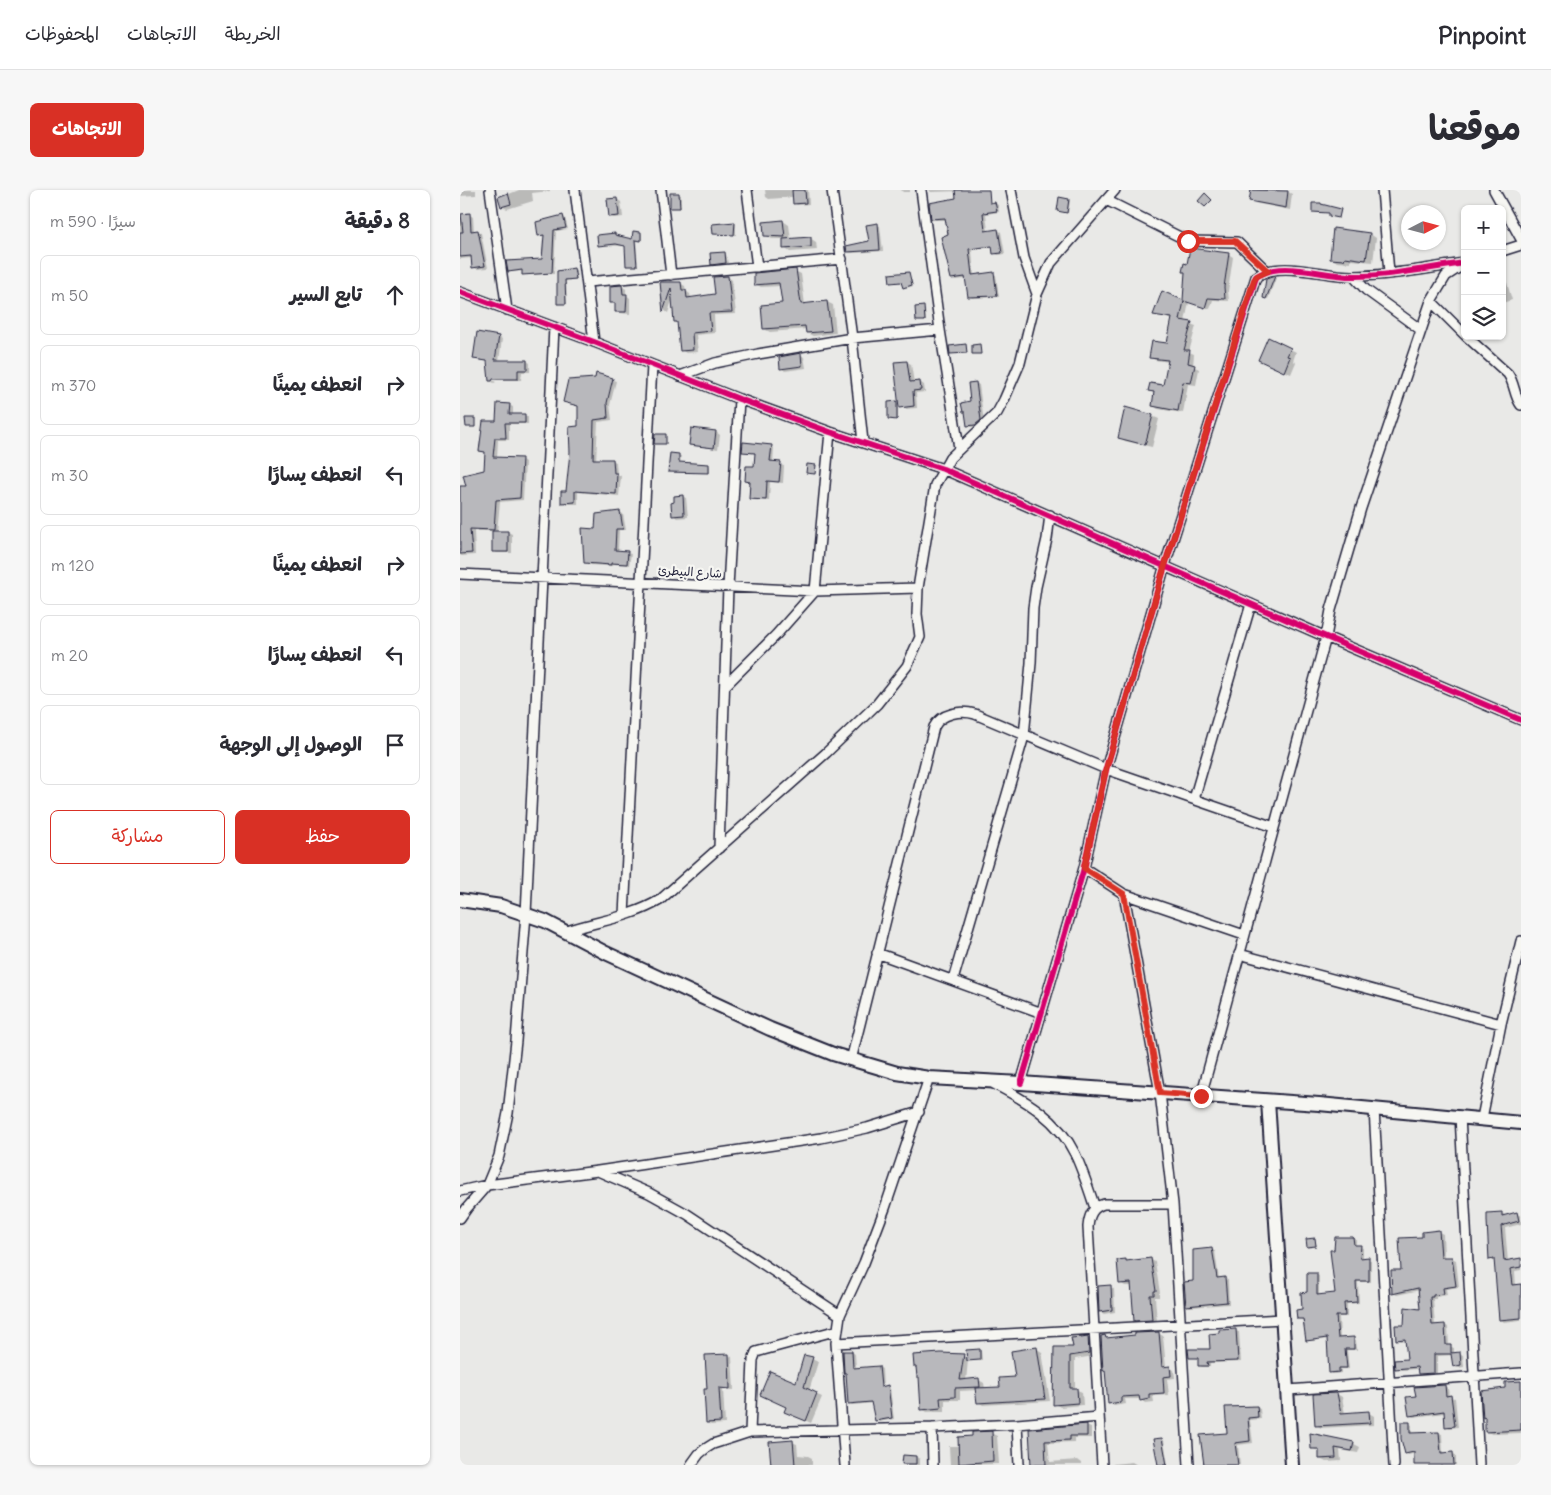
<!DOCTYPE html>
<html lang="ar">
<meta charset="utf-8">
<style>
:root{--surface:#fff;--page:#f7f7f7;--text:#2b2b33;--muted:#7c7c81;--line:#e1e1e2;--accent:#d93025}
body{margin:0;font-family:Delius,"Playpen Sans Arabic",sans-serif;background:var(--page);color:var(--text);direction:rtl}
.controls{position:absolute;right:15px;top:15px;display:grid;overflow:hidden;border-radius:8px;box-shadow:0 1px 4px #0004}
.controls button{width:45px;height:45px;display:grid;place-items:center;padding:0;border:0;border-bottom:1px solid var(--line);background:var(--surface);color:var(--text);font:25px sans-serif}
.compass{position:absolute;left:941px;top:15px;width:45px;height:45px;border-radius:50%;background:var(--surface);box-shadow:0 1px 4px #0004;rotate:84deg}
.stop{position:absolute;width:15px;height:15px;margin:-11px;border:4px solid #d93025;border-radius:50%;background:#fff}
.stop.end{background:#d93025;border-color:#fff;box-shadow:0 1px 5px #0008}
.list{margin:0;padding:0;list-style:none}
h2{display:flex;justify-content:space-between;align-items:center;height:65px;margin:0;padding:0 20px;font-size:21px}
h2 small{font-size:16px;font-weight:400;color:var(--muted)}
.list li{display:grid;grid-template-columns:32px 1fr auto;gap:15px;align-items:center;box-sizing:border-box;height:80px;margin:0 10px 10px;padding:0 10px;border:1px solid var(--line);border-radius:8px}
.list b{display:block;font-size:19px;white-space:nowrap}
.list em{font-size:16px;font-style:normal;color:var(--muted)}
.actions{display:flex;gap:10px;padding:15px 20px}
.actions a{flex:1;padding:11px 0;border:1px solid var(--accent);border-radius:8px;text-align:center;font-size:18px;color:var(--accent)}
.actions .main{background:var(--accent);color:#fff}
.icon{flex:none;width:28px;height:28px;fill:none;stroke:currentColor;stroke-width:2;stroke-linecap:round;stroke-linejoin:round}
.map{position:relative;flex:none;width:1061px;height:1275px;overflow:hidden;direction:ltr;border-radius:8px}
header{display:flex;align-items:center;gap:30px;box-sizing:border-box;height:70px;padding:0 25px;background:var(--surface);border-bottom:1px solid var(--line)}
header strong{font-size:24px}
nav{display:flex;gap:28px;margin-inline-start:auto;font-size:18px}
.intro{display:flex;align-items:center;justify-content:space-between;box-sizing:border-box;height:120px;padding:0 30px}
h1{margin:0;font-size:35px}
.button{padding:12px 22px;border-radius:8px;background:var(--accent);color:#fff;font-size:18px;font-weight:700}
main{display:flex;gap:30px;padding:0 30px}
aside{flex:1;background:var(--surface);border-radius:8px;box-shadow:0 1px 4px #0004}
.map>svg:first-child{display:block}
.shadow{fill:#0003}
.building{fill:#b8b8bc;stroke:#22223b}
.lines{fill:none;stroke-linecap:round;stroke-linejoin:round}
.street-casing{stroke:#22223b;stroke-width:12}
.secondary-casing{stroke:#22223b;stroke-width:16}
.street{stroke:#f6f6f2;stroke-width:9}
.secondary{stroke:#f6f6f2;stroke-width:12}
.cycleway-casing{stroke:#f6f6f2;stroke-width:9}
.cycleway{stroke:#d6006c;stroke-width:6}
.route{stroke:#d93025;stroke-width:6}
.labels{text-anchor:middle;stroke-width:4.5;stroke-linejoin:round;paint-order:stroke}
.street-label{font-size:12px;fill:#22223b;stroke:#f6f6f2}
</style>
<header>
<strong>Pinpoint</strong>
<nav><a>الخريطة</a><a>الاتجاهات</a><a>المحفوظات</a></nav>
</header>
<div class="intro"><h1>موقعنا</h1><a class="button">الاتجاهات</a></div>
<main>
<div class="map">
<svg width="1061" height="1275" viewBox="0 0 1061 1275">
<rect width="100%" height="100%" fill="#e9e9e7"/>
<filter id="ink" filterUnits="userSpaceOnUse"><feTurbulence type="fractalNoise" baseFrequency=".02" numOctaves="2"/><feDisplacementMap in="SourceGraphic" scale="10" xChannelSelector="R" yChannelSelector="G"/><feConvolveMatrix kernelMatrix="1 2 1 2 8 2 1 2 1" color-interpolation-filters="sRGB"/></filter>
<g filter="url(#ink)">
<!-- shadow -->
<path class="shadow" d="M0,0H16V5L0,6Z
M59,0H90V1L72,3L73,11L47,19L42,16L39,8Z
M305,0H348L349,14L337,15L334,13V7L309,9L306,7Z
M441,0H450V2H443Z
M469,0H501V1L471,2Z
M792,0H815L828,2L832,4L830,20L795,13L791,10Z
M219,5H221V18H213L211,17Z
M157,9L161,12L163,27L154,28L150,26L149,10Z
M609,10L610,11L608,23L598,21Z
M535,13L538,15L539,22L526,24L528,41L538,40L541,42L545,64L538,65L534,63V57L512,60L514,86L533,84L536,85L539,107L512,108L509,106L506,89L495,90L492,89L486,30H476L472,28L511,16Z
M0,25H10L13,27L14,42L21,43L28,78L17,79L13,77L12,68L0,69Z
M103,26L105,28L108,39L96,41L94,84L65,85L63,84V81L51,82L49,81L84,71L85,46L79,45Z
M323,31L329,35L331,50L350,48L356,52L357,60L330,62L324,58V49H312L305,45Z
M275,33L276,34V45L254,44Z
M417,35L420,36L423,61L391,63L388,62L410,52Z
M181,43L182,44V51L176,50L178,76H167L166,56L139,55L156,46L173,50Z
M910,44L916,48L913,72L891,70V73L877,72L871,68Z
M265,63L266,64L268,73L252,74Z
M768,64L773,67L768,101L769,111L753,110L750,119L729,112L725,132L736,136L729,162L734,164L733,176L739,179L736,195L728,194L723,223L698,219L694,216V203L690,201L704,196L709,172L695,170L690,167L708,154L713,130L694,124L724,111L728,75Z
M114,79L116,80L117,89L106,91L107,114H100L98,113V82Z
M335,81L341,84L345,115L367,112L373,115L376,143L353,146L347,143V139L310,142L304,139L323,114L320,96L301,97L295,94Z
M448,83L453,96L446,98L443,92H431Z
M268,87L272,90L276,124L254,125L255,143L236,145L238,162L226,163L221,160L219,133L216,132L213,108L208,123L205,121L202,93H220L225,96L226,101L230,104L231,108L256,105Z
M814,88H816L808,109L805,107L807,90Z
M1043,90L1047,93L1052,110L1042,113Z
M162,96L166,99V105L170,108V124L160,123L156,121L157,115L151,112Z
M463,118L465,119L466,131H458Z
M38,147L42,149L39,171H67L70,173V182H62L61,190H37L32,187V190L36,192L34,193L31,191L28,172L14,168Z
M830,159L836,162L833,171L836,172L831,184L806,173Z
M340,164L344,167L346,178L325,181L321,178Z
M447,172L451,174L454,193L460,192L464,195L465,202L456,203L457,218L445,219L441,217Z
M137,185L156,191L150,215L152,230L138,232L136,271L152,270L156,272L157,284L161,286L159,306L118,302V314H106L102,312L107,302L119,237V216L104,211L136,189Z
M516,193L519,195L524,232L519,236L511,237L508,236L506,223L504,222L512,212Z
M437,213H438V230H431L429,229Z
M49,215L53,217V225H64L68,227V234H49V250H38L37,268L61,269L65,272L63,310L40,312L37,342H48L52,344V363H37L33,361V341H14L15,365L2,366L0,365V333L25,281L26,263L21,261L37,232Z
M692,226L699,229L692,257L665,251L659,247Z
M256,242L260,245L258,259L235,256L231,254Z
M311,256L314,258L313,273L324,276L323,293L310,292L309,311L294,310L291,308L290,293L287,291L295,278L296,264L283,261Z
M219,266H221L220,273L250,276V283L209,281Z
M222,306L226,308L228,327L217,328L213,325Z
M160,322L163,324L166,340H159L158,361L171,364L169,375L154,374L153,376L129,375L126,373L136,340Z
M1041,1023L1047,1026L1057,1024L1061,1026V1034L1045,1038L1048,1072L1061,1070V1080L1055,1081L1056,1098L1061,1119V1130L1044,1132L1040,1129L1035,1072L1030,1069Z
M979,1042L983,1044L984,1068H992L996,1070L999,1097L986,1099L987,1105L976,1107V1109H973L975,1136L985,1135L988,1137L989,1156L994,1158V1164L999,1163L1003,1165L1004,1177L997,1178L994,1176L992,1165L977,1166V1184L963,1186L959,1183V1179L940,1180L936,1178L949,1170L946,1150L941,1151L937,1149L945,1136L961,1120L960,1100L937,1105L934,1103L942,1081L964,1048Z
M893,1048L896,1050V1056L903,1058V1069L911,1070V1092H898L899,1113L887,1114V1127H879L880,1149H894L896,1150L897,1160H887L889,1179H881V1183L873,1184L870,1182L868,1149L850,1151L847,1150L845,1130L838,1129L843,1121L856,1084L859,1086V1106L877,1105L875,1061Z
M855,1049L857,1056L848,1057Z
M752,1060L755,1061L759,1089H765L768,1090L769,1114L730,1117L727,1115L734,1093Z
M690,1069L695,1072L700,1103H699V1107H695L697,1132L680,1133L675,1130L673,1096H665L660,1093L658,1071L668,1072Z
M650,1097L654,1099L655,1122L644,1124L640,1122Z
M760,1141H776L779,1142L781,1172L750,1173V1177H742L739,1175V1169L730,1167L751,1160L761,1144Z
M698,1143L703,1146L706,1178L709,1177L714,1180L715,1188L707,1189L709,1205L693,1206L694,1212L685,1213L680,1209H665L666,1214L654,1216L649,1213L647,1181L644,1180L645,1146L649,1149Z
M628,1149L633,1152L634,1166L615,1169V1199L622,1202L623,1215L600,1217L595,1214V1158H614Z
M577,1159L582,1162L590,1211L523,1215L518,1212L517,1200L500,1201V1210H485V1221L467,1222L462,1219L503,1166L509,1169L519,1160L521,1161L522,1170H508L506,1191L519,1190L524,1193L525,1199L541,1198L556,1188Z
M392,1162L395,1164L396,1179L419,1177L422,1179L423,1197L428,1196L430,1198L434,1229L419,1232L416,1230L413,1213L392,1215L389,1213Z
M268,1165L272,1167L274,1200L263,1199L265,1234L251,1235L247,1233Z
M352,1169L358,1172L349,1201L362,1207L351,1233L331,1224L337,1194Z
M1061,1192V1243L1032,1244L1027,1242L1026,1228L1024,1227L1046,1200Z
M984,1196L988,1198L989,1207L995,1208L998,1237L990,1238L986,1236L985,1223L953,1227L950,1225L957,1207Z
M877,1204L882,1207L885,1224L909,1223L914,1226V1235L861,1238L856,1235Z
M796,1217L800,1219L801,1229L790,1230L793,1253L778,1255L780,1275H745L768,1244Z
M950,1234L952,1235V1244L979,1243L982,1244L983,1264H993L996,1265V1275H966L962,1262L948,1265L946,1263Z
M626,1236L631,1238V1248H614V1252L588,1253L590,1272L617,1270L621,1273V1275H572L570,1240Z
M531,1243L537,1246L539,1274L490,1275L489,1256H499Z
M851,1245L894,1254L900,1257L898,1263L880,1260L881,1271L866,1272L860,1269V1262L852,1258Z
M702,1250H704L708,1275H699Z
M332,1252L337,1254L338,1265L348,1266L352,1268V1275H312Z
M444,1266L456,1267L460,1269V1275H447L444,1273Z
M672,1272L677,1275H653V1274Z"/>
<!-- building -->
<path class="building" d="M332,0H345L346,13L333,14Z
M495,0H529L530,13L535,12L537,21L523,23L525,41L538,39L542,63L533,64L532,56L509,59L512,85L534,82L537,106L508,107L505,87L491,89L481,47L488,44L485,28L471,29L469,13L496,8Z
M791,0L828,1L826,18L789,11Z
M48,3L51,14L41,17L38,7Z
M210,3H219L220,18H210Z
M745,3L752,10L745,17L738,11Z
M599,7L609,9L607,23L597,21Z
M157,8L159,26L149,27L147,9Z
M852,13H861V14L881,19L879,28L869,26V23L852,22Z
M10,23L11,41L18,40L25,76L12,78L11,66L0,67V42H3L1,24Z
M103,25L106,38L94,40L92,83L62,85V80L48,82L46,71L82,69L84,45L78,46L76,32Z
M323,30L325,47L304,46L303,32Z
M275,32L274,45L253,44L252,34Z
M418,33L420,60L387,62L386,56L409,51L406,35Z
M873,38L910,43L906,70L885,67L884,70L870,69Z
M173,41L181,42V51L175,50L177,76H166L165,56L156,54L138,56L137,45L155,43V45L172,49Z
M351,47V57L323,59V49Z
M730,58L769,63L764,97L765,109L748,108L745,118L724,111L720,130L732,132L724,160H730L728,173L735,175L731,193L723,192L718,221L692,216L694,202L688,201L690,193L703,195L708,170L689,168L692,151L707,153L712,128L693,125L702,101L723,110L725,82H722L724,73L727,74Z
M265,62L266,73L251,75L250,63Z
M114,78L116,89L105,90L106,114H97V81Z
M336,79L341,114L367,111L371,141L346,143L345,136L303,139L301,115L322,113L319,93L294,95V83Z
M449,82L452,95L443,98L441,92L430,93L429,84Z
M268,86L272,122L249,123L251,141L232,143L233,160L220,161L217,132H214L211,98L203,122L200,92H221L222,100H226L227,108L255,104L253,87Z
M815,86L806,109L803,108L806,89Z
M162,95L163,104H167L166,122H155V113H150V96Z
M464,116L465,131H456L455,117Z
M17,142L39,146L35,170H67V180H58V189H33L32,191H29L27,171L13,169Z
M808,147L831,158L827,166L830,167L824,182L798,170Z
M506,154L507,163L490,164L489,156Z
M520,154L521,164H512V155Z
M341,163L342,176L320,179L319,167Z
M447,171L450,192L460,191L461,200L453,201L454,216L439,218L434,172Z
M136,183L153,188L147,213L148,228L134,230L133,269H153L154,283H157L156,304L115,301V312L101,313V301H106L110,262L109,237L118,236V216L103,212L108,190L135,188Z
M516,192L521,230L515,235L507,236L505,222H503L501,213L510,211L508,193Z
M437,211V230L428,229V212Z
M37,213L50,214L49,224H65V233H45L46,248H35L34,257L33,267L62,268L60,308L36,310L34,340L10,339L12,363L0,364V296H6L3,285L24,280L25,262L19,261L23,231H36Z
M665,217L693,225L685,255L658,248Z
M5,228H15V237H6Z
M231,238L256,241L254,258L229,255Z
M195,244H206V254H194Z
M283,252L312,255L310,271L321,272L319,292L307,291L306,310L289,309L290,292L285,291L286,276H294L295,263L282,262Z
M210,263L219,264V272L249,274V283L208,282Z
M347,274L356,275L355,284L346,283Z
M223,305L224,325L212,326L211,313L214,312V306Z
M160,321L163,339H156L155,360L168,361L167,374L151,373V375L124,373L122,338L135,339L136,324Z
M32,341H48V362H32Z
M1042,1022V1026L1057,1022L1059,1031L1041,1036L1044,1071L1061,1068V1077L1050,1079L1052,1095L1061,1094V1128L1039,1130L1034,1069L1029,1070L1027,1031V1023Z
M979,1040L981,1067H992L996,1096L983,1098L984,1104L973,1105V1107H970L972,1135L985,1134L986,1155H991V1163L1000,1162L1001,1175L993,1177L991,1164H974V1183L958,1184L957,1177L935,1179L934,1170L947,1169L945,1149L936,1150L935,1135H944L945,1117L960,1119L958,1098L932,1104L931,1080H941L939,1048L962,1047V1042Z
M875,1047H893L894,1055H901L900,1068L909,1067V1091H896L897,1112L884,1113L885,1126H876L878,1148L894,1147V1159H885L887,1178H879V1182L869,1183L867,1148L846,1151L843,1129H837L836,1120L842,1119L841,1103L847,1102V1083H857V1105L875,1103L870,1060H874Z
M855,1048L856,1056L847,1057L846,1049Z
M752,1058L757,1088L765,1087L767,1112L726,1116L724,1092L733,1091V1060Z
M691,1068L696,1101H694V1105H690L692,1130L674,1131L671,1093L659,1094L657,1070L666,1069V1071Z
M651,1095L652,1120L639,1122L638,1096Z
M776,1139L778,1171L747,1172L748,1176H738V1168H729L728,1159H750L749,1144L759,1143V1140Z
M699,1142L702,1177L710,1176L711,1186L703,1187L704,1203L689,1204V1209L680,1211L679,1206L661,1207V1212L648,1214L645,1180L643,1181L641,1146L645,1145L646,1148L675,1145V1143Z
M621,1147V1148L628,1147L629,1163L610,1166V1198H617L618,1213L593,1215L594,1157H613L611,1148Z
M577,1157L585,1209L517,1213L515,1198L540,1197L539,1188L555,1187L551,1161Z
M520,1159V1170L507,1171L506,1160Z
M383,1161H392L393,1178L419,1176L421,1197L428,1195L432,1228L415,1231L411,1212L388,1214L386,1183H384Z
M481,1163L504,1164L500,1190L519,1188L520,1197L495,1198V1207L480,1208L481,1218L461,1220L459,1187H457L456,1177H454L453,1165Z
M269,1164L270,1199L259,1198L261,1232L246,1233L244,1199H247L245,1165Z
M344,1165L353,1167L344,1197L357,1203L346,1231L324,1222L326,1217L300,1205L310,1181L336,1192Z
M1061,1191V1240L1025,1242V1227L1023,1228L1021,1201L1045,1198V1192Z
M985,1195L986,1206L991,1205L995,1236L985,1237L984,1221L949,1226L946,1207L956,1206L954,1197Z
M877,1203L881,1223L909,1221L910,1233L855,1236L853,1204Z
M797,1216L798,1227L788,1228L790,1251L775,1253L778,1275H744L740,1245L767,1243L765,1217Z
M941,1232H950V1243L979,1242L981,1263L993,1262L994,1275H954V1262L945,1264L941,1249Z
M627,1234V1246H610V1250L585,1251L586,1275H571L569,1239Z
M532,1241L533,1271L499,1274L498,1247L512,1246V1242Z
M850,1243L894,1252L892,1261L875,1258L876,1268L859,1269V1259H851Z
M702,1248L707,1275H698L693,1249Z
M333,1250L335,1275H311L309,1252Z
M443,1265L456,1266V1274H442Z"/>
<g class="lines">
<!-- street casing -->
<g class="street-casing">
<path id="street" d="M30,0L47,120
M115,0L134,152
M201,0L211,85
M287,0L297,77
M372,0L392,148L403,252
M461,0L480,140L499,258
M551,0L564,68L577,104
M922,0L929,83
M1034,0L1061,49
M646,10L728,51L777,52L807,81
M1042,61L1061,55
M893,86L906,100L961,140
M127,92L382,69
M0,102L134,152L279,209L370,242L483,279L866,447L1061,530
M971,111L1005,145
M1006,146L1048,184C1055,194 1054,206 1061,215
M220,186L255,173L298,164L392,148L480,140
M0,384L355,401L458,398
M266,495L316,445L355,401L370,242
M734,609L791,414
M259,658L268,397L279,209
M624,678L664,704L784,745
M664,704L700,903L713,1014L729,1275
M164,725L192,175
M107,741C138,731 172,727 200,710L366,563L417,514L447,476L460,447L457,424L458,398L475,295L490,268L537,223L544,210L560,173L577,104L591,73L655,0
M417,763L582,823
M779,764L1041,834
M493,790L564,546L571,473L573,418L576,397L587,349L590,325
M391,870L474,537C481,523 501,520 515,524L646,579L814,637
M561,893L624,678L646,579L705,375L796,87C820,69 865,87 894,86C931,86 968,78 1005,73
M534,894C567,911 598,929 615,964C623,981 629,1000 635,1018
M741,906L866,447L871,420L901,318L971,111L986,86L1003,75
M914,919L934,1275
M1000,926L1019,1275
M1022,928L1041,834L1061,751
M138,981L189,1003L227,1024L380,1125
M0,1001L27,995L138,981L361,948L407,938L459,922
M0,1028L7,1018L27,995L39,966L48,923L56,851L66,724L94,137
M376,1153L823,1129
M828,1200L1061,1183
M557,1234L559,1275
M472,1238L473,1275
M290,1242L293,1170L296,1162L378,1140
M231,1275L239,1264L245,1259L253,1254L290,1242L472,1238L557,1234L639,1227
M385,1275L376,1153L380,1125L404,1073L425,1018L469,888
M642,1275L628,1037C629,1026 632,1017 644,1014H713"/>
</g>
<!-- secondary casing -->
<g class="secondary-casing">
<path id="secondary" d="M0,710L41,716L85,731L146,763L310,839L373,864L437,883L469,888L561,893L859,914L1061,933
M808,911L832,1275"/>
</g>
<!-- street -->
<use href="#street" class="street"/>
<!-- secondary -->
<use href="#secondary" class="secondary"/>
<!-- cycleway casing -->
<g class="cycleway-casing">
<path id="cycleway" d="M0,102L134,152L279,209L370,242L483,279L866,447L1061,530
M561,893L624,678L646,579L705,375L796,87C820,69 865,87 894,86C931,86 968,78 1005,73"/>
</g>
<!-- cycleway -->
<use href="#cycleway" class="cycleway"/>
</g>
</g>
<g class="lines" filter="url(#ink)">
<!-- route -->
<path class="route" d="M728,51H775L808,81L797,86L794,90L705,375L646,579L624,678L664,704L700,903L741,906"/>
</g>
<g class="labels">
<!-- street labels -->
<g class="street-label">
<text transform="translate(230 382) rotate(3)" y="4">شارع البيطرئ</text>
</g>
</g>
</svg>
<div class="controls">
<button>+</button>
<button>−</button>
<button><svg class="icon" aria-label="layers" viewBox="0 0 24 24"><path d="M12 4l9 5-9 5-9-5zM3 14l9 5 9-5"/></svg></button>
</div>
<svg class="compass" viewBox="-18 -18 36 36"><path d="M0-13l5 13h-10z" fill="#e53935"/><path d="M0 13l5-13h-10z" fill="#7c7c81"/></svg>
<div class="stop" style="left:728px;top:51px"></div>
<div class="stop end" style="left:741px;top:906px"></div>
</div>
<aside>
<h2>8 دقيقة<small>سيرًا · 590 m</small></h2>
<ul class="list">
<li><svg class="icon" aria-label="ahead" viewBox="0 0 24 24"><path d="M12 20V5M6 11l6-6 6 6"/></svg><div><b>تابع السير</b></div><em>50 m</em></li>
<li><svg class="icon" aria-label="right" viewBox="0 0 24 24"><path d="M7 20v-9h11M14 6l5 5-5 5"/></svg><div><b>انعطف يمينًا</b></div><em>370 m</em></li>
<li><svg class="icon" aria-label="left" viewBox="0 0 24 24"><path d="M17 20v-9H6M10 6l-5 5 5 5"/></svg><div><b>انعطف يسارًا</b></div><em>30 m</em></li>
<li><svg class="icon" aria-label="right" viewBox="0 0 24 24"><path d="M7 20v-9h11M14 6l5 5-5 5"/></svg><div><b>انعطف يمينًا</b></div><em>120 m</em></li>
<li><svg class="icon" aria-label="left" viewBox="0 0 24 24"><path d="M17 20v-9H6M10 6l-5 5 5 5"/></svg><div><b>انعطف يسارًا</b></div><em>20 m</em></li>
<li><svg class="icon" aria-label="arrive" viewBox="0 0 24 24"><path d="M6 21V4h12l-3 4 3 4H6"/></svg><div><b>الوصول إلى الوجهة</b></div></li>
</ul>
<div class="actions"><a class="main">حفظ</a><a>مشاركة</a></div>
</aside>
</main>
